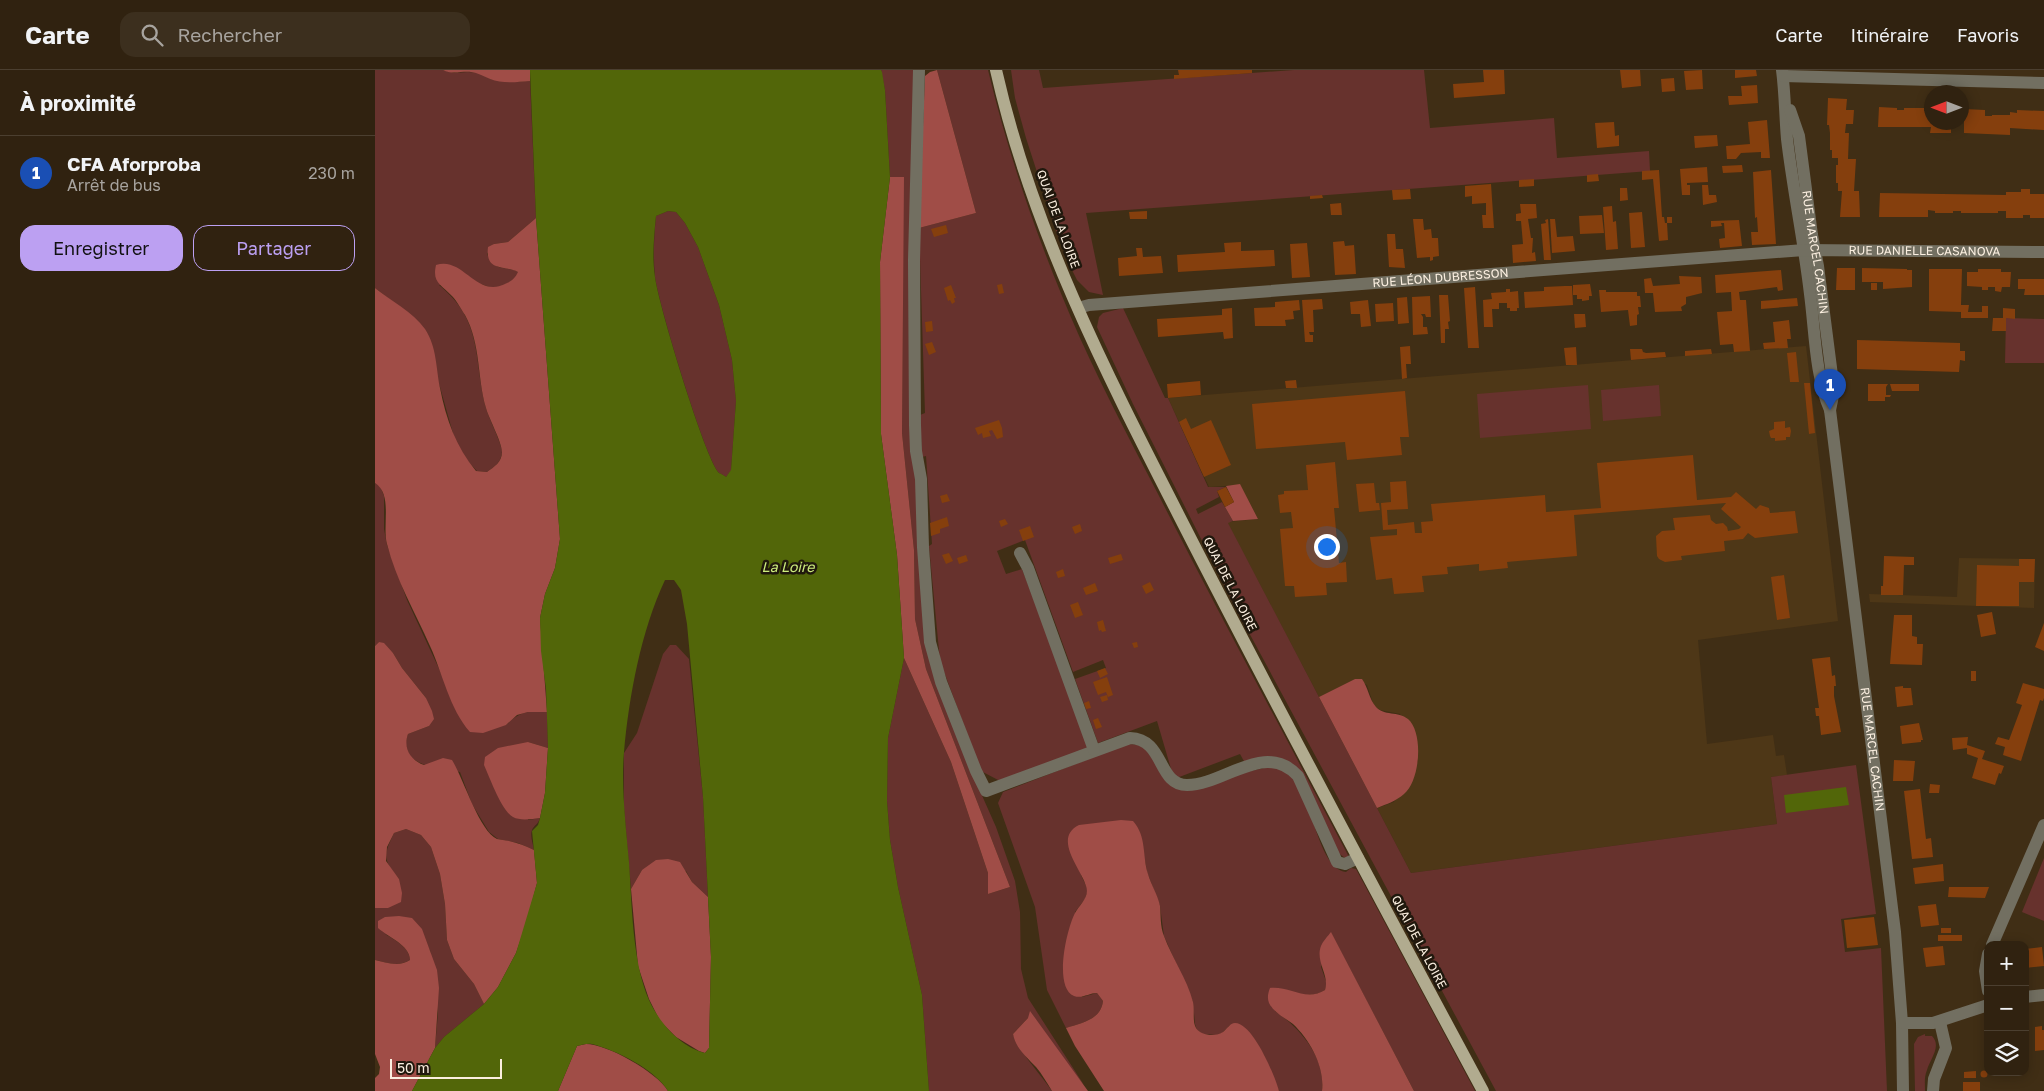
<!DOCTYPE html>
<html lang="fr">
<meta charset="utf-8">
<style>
:root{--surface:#302210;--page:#3c2f1e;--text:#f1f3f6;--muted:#a8a49f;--line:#4b3f30;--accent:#bca0f2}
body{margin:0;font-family:"Golos Text",sans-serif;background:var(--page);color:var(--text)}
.controls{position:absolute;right:15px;bottom:15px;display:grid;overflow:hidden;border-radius:10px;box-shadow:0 2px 12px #0003}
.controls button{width:45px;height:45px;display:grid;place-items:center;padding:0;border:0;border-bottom:1px solid var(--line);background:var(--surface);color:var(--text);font:25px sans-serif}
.compass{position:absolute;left:1549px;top:15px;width:45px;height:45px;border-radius:50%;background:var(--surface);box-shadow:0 2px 12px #0003;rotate:270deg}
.scale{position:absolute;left:15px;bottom:12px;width:112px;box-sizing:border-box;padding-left:5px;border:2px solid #fbefe0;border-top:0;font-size:14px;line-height:18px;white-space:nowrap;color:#fbefe0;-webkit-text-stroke:4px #20180d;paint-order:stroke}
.you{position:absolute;left:951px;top:476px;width:18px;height:18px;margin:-12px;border:4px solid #fff;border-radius:50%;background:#1a73e8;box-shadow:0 0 0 8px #1a73e833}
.badge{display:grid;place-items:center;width:32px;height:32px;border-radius:50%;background:var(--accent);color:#fff;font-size:16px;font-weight:700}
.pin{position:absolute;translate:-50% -41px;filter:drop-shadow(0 1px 2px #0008)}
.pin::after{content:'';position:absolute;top:26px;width:18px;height:15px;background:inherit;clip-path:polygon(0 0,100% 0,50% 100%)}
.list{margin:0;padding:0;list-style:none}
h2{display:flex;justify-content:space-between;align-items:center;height:65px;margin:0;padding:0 20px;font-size:21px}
h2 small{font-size:16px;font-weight:400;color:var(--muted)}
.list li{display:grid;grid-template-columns:32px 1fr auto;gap:15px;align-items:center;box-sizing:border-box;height:75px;padding:0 20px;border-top:1px solid var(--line)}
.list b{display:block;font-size:19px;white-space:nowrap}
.list p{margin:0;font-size:16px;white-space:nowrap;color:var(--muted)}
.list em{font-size:16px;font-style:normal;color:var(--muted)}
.actions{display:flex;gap:10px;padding:15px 20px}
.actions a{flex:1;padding:11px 0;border:1px solid var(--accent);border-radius:15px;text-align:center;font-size:18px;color:var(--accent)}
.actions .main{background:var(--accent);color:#111}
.icon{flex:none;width:28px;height:28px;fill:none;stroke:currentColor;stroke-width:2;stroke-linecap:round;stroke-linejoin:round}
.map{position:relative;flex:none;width:1669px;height:1021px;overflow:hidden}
header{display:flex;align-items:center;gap:30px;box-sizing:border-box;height:70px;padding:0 25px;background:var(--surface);border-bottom:1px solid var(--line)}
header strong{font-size:24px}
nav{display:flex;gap:28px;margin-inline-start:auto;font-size:18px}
.search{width:350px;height:45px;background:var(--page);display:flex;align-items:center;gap:12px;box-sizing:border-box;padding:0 18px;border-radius:15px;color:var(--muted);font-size:19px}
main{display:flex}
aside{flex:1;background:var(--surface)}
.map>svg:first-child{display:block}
.built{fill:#4e3717}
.green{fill:#67322d}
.forest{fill:#a04d47}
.water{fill:#526609;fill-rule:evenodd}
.building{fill:#853f0d}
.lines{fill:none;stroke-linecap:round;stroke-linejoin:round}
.minor{stroke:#726f61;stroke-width:12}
.major{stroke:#b1ab8f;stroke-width:12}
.labels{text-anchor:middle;stroke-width:5;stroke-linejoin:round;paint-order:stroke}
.street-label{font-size:12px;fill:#fbefe0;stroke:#20180d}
.water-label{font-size:14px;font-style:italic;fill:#ceee7e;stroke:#20180d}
</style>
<header>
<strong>Carte</strong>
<div class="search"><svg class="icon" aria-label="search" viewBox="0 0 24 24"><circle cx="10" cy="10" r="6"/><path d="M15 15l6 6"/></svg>Rechercher</div>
<nav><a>Carte</a><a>Itinéraire</a><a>Favoris</a></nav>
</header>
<main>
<aside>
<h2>À proximité<small></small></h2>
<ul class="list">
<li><span class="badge" style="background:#1a4fb4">1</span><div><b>CFA Aforproba</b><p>Arrêt de bus</p></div><em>230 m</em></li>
</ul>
<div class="actions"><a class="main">Enregistrer</a><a>Partager</a></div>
</aside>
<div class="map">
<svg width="1669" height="1021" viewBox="0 0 1669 1021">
<rect width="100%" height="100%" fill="#402e15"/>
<!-- built -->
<path class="built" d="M1431,276L1463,551L1323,570L1332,674L1398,665L1401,686L1409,685L1412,705L1396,707L1402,754L1036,803L1002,738L1019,732L1043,691L1025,644L1005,640L999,636L992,615L980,609L944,627L852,452L883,449L865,415L834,417L793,328Z
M1584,488L1660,489L1659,538L1495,532L1494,524L1582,527Z"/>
<!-- green -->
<path class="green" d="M0,0H68L79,3L93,2L105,3L115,9L140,12L155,11L161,148L133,172L119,174L112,184C121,203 129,195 144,202L140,209L127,216L117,218L106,214L64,215C109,252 98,288 111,338C114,349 126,372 127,381C127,392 119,397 112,402L102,401L88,386L79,367L65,317L17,231L0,218Z
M506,0H541L542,415L550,561L601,712L621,757L640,811L645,842L646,899L653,928L709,1015L653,948L638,964C647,986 664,1002 677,1021H554L547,925L523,817L515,770L512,731L513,668L529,588L576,692L613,803V824L635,817L551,599L540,549L539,480L527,363L528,107H515L510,20Z
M562,0H613C635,92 667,182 705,268C729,321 756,372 783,424C845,546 910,666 974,787L970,788L962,782L922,700L870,693L865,684L799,709L782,651L723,673L700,609L731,598L728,590L698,602L650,470L622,481L631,504L647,499L715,678L625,711L606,701L565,591L554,476L557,474L551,386L547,387L545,345L550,343L544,158L601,143Z
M636,0H664L668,18L919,0H1049L1055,58L1179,48L1182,88L1274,81L1275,101L711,143L728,225L714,222L702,210L698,202L682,164L651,68L640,28Z
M293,141L301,142L310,153L323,177L344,235L357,290L361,331L356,401L351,407C349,405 346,404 344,403C330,389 283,232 280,207C278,187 279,166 281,146Z
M748,238L790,328H793L833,417H851L842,421L844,427L821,439L823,444L847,432L858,451L853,453L1036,803L1402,754L1396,707L1481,695L1501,844L1466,849L1470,882L1506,878L1512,1021H1121L865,546L758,334L722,257L724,247L728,243Z
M1631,248L1669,249V293H1630Z
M1213,315L1216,359L1105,368L1102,324Z
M1284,315L1286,346L1228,351L1226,320Z
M0,413L5,416L9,426V459L12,475L32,530L66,603L131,655C146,641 152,641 172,642L173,678L153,672V750L165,748C163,754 161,754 158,758C154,764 158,774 159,780L143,773L123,769L114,762L97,734L85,702C64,698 21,696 33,664L54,656L51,628L27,598L18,583L4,572L0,576Z
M295,575H301L314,589L328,727L333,827L317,812L311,801L267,800L256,819L249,738V683L262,663L288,584Z
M752,674L769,675L795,711L853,706L898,696C904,699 914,702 919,707C938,728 942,798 971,802L976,798L981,799L1100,1021H1039L956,863L946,897L952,914L950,920C934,930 918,922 901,918L900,941C926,959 951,988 947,1021H904L889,985L877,966L855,955L847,963L841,965L828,964L822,960L820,954L818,932L789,866L785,836L772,802L770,791L706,805L713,820L710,829L700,842L707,927L722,923L728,931C726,950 706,953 691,958L672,920L660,837L623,733L628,722Z
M31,759L46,765L56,777L65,804L70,834L72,870L79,889L99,914L109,934L69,967L60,978L63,943L55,880L10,864C20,870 35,878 35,890C24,897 11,893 0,890V838H13L24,809C8,790 8,786 19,763Z
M1669,788V851L1647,842Z
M1550,964V966H1557C1567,976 1555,989 1552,1000C1549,1007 1550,1014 1550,1021H1540L1539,974L1543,967Z"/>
<!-- forest -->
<path class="forest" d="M68,0H155V11C142,12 127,14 115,9C108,6 103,3 96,2C86,1 77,5 68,0Z
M562,0L601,143L544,158L550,6L555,2Z
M515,107H529L527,363L539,480L540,549L551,599L635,817L613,824V803L576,692L529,588L522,485L506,364L505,192Z
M161,148L185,469L180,498L170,524L165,548L172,642H153L142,645L131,655L108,663L95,662C74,638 68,604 55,576C40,542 21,510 12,474C7,456 18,424 0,413V218C16,231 38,242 50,259C62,277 61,299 65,318C71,349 81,377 101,401L112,402C119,397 127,392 127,382C127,372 114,349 111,338C102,307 106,274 90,245C86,239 82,231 77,226C66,214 57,213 61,195C89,186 101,230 132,213C138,210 140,208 143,202C129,195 110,202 113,177L119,174L133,172Z
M865,414L883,449L858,451L850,437L859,432L851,416Z
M4,572L9,573L18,583L27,598L51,628L57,641L59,649L54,656L33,664C28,678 35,690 49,695L68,688L77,690C88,707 104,761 122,769C126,770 130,770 134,771C143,773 151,776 159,780L162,813L152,851L141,883L123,917L109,934L99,914L79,889L72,870L70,834L65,804L56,777L46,765L31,759L19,763L12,777L11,791L24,809L27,823L26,832L13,838H0V576Z
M980,609H987C993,617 994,629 1001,637C1009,646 1023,641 1033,649C1049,663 1045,711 1029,724C1021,731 1012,734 1002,738L944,627Z
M153,672L173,678L170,723L165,748C157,749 145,751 138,747C126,740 115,708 109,695L110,687L123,678Z
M746,750L758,751C772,767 767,785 773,804C776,815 783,825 785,836C786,846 785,856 789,866C797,888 812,909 818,932C820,940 817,951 821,958C826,966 841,967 848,962C852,959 855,953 860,953C878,953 900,1006 904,1021H729L700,976L691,958C706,953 726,950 728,931L722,923C714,923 707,929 699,926C678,917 692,858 700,843C705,834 715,827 711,816C707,800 677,768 704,755Z
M293,789L305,792L317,812L333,827L336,887L334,978L330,983L324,981L301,967L285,951L274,929L263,896L256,819L267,800L281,790Z
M24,846L37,848L47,859L62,900L64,918L60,978L37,1021H0V1008L4,1004L5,997L0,984V890C11,893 25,897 35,890C35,875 13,867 3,858V851L10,847Z
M956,862L1039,1021H947C950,997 935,970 918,954C910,948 899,943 894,933C892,928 893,923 895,918C915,916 931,932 950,920C955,905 940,892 946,876C948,871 953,866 956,862Z
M655,941L713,1021H677C672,1013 667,1004 661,997C652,987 641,979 638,964L653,948Z
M211,974C232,974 282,1002 293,1021H183L202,976Z"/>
<!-- water -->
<path class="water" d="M155,0H506L507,2L510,20L515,107L505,192L506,364L522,485L529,588L513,668L512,731L515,770L523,817L547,925L554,1021H293C281,1000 241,980 217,974C212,973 207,975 202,976L183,1021H37L60,978L69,967L109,934L123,917L141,883L162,813L157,761L163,755L165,748L170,723L173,678L171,619L166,581L165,548L170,524L180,498L185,469L161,148ZM293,141L301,142L310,153L323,177L344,235L357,290L361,331L356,400L351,407C350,406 345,403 344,403C330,389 283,233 280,207C277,187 279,166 281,146ZM290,510H299L306,520L312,554L328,727L336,887L334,978L330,983C305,977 284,952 274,930C257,891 257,834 254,792C251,756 246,718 249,682C254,626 266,561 290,510Z
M1471,717L1474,735L1411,743L1409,725Z"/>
<!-- building -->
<path class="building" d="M803,0H877V3L799,9V5H804Z
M1108,0H1129L1130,24L1079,28L1078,14L1109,12Z
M1245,0H1265L1266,16L1247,18Z
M1327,0L1328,19L1311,20L1309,1Z
M1360,0H1381L1382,6L1360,8Z
M1299,8L1300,21L1287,22L1286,9Z
M1382,15L1383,33L1354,35L1353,26H1367L1366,16Z
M1453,28L1472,29L1471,40H1479L1478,54H1471L1470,63H1474L1473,89H1481L1479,121H1484L1485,147H1465L1467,121H1463V113H1461V95H1463V88H1457V80H1455V63L1454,55H1452Z
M1504,37L1522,38V40H1529V38H1549V41H1556V52H1576V63H1555L1556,57H1503Z
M1589,39L1610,40V46H1617V45H1635V42L1642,43V40L1669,41V60L1635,58V65L1589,63Z
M1392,50L1395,88H1386V82L1366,83L1361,89H1352L1351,76L1375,74L1373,52Z
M1239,52L1240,66L1244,65V76L1222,78L1220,53Z
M1342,65L1343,76L1320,78L1319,66Z
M1367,95L1368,102L1348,103L1347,96Z
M1332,97L1333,112L1312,113V115H1315V125H1307L1305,99Z
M1284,100L1287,147H1289L1290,153H1292L1293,170L1284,171L1278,109L1267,110V101Z
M1396,100L1401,174L1377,175L1376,162H1383L1382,147L1380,148L1378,102Z
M1223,104L1224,111L1212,112V105Z
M1159,109V116L1144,117V110Z
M1116,114L1119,158H1108L1107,145H1111V133L1097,134V126L1090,127V116Z
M1327,115H1333L1334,125H1341L1342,132L1328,135Z
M1245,118H1252L1253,130L1245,131Z
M1035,119L1036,129L1018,130L1017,120Z
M1646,119H1655V124H1669V148H1655V145H1648V148H1631V141H1623V143H1586V141H1578V143H1560V141L1553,140V147H1504L1505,123L1631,125V122H1646Z
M947,125L948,128L935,129V126Z
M966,133L967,145H956L955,134Z
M1145,134H1161L1162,148L1153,149L1156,168H1158L1157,183L1160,182L1161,191L1138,193L1137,175L1148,174L1146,151H1141V144L1146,143Z
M1237,136L1238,152L1241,151L1243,179L1231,180L1228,137Z
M772,141V149H755L754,142Z
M1267,142L1270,177L1256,178L1254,143Z
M1227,145L1229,163L1205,164L1204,146Z
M1292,147H1297V153H1292Z
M1038,149H1048L1049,160L1056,159L1057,168H1063L1064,186L1058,187V190L1055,191V187L1042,188Z
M1173,149L1176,190H1169L1166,154L1171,153L1170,150Z
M1175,149H1180L1182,167L1198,166L1200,181L1177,183Z
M1364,150L1367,176L1345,178L1344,169L1350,168L1349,153H1346L1347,156L1336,157V151Z
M571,155L573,163L559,167L556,159Z
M1012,164H1020L1021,179H1028L1030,198L1014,197Z
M969,171L970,176L979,175L981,204L960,205L958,172Z
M866,172V181L899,180L900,196L803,202L802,185L850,182L849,173Z
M932,173L935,207L917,208L915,174Z
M761,178H767L768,187L786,186L788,203L744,206L743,188L762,186Z
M1462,198H1480V220H1461Z
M1487,198L1532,199V200H1537V217L1508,219V212H1487Z
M1554,199H1587L1586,235H1594L1593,242H1607V236H1613V248H1586V242L1554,241Z
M1603,199H1626V202H1636L1635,217H1627L1626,222L1620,221V217H1613V220H1607V217L1592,216V202H1603Z
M1406,200L1408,220L1403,221L1402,217L1364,222L1365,230H1371L1375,281L1359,282L1358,274L1345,275L1342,242L1357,241L1356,222L1341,223L1340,205Z
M1304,206L1326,207L1327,223L1311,227V234L1306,237L1307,241L1280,242L1278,223H1270L1269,209L1276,208L1278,216L1305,214Z
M1643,209H1669V225H1649L1650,219H1643Z
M1496,213H1502V220H1496Z
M627,214L629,223L624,224L622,215Z
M1215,214L1217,226H1214V230L1207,231V229H1202V225H1198V215Z
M576,215L581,228H579L580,232L577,234L575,230L573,231L569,218Z
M1190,216H1197L1198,235L1150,238L1149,222L1169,221V217Z
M1100,217L1104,278H1093L1089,218Z
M1131,219H1135V222L1143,221L1144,238H1142V241H1135V238H1132V233H1124V239H1117L1118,257H1109L1108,230L1117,229L1116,223L1131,222Z
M1224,220H1231V222H1262V226H1265L1266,237H1263L1264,244L1262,245V255L1255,256L1253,240L1226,242Z
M1064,225H1073L1075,251L1073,252L1074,259H1070V273H1066Z
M1055,226L1056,247H1051L1050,244H1046L1048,247V257H1052L1053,264L1038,265L1037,227Z
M1032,227L1034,253L1023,254L1022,228Z
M1422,228L1423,236L1386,239V231Z
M947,229L948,239L938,240L939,262H934L935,265H938V272H930L927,230Z
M924,230L925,240L918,241L919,249L910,250L911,256H880L879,238L900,237V232Z
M993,230L996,256L986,257L985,244H976L975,232Z
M1018,233L1019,251L1001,252L1000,234Z
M857,238L858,268L849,269L848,262L783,267L782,249L847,245V239Z
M1628,238L1640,239V249L1631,248V261H1617L1618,248H1628Z
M1199,244H1210L1211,257L1200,258Z
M1414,250L1416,269H1412L1413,278L1389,279L1388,273L1400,272L1398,252Z
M557,251L558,261L551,262L550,252Z
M1482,270L1585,273V281H1590V291L1585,290L1584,302L1482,299Z
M557,272L561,282L554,285L550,274Z
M1035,276L1036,294H1031L1032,308L1027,309L1025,277Z
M1201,277L1202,295H1191L1189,278Z
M1255,279H1267L1268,282L1271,283L1290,282L1291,287L1256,290Z
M1336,279L1337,284L1310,286V281Z
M1421,282L1424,312H1415L1412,283Z
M921,310L922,318H911L910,311Z
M825,311L826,325L793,328L792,314Z
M1429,313H1435L1440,363L1434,364Z
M1493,314H1513L1511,317V325H1516L1515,327H1510V331H1493Z
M1515,314H1544V321H1517Z
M1030,321L1034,367H1025L1027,385L972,390L970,372L881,379L877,334Z
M811,348L816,359L836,350L856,395L829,407L804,352Z
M624,350L627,358L628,367L622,369L617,360L614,361L616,366L608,368L607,363L603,365L600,358Z
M1410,351V358L1415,357L1416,361L1415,367H1411V370L1400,371V368H1396L1395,366L1394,361L1399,359V352Z
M1318,385L1322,430L1356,427L1361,422L1381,439L1385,435L1394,438L1395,443L1420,441L1423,463L1380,468L1373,463L1368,469L1349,471L1350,481L1306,486L1307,490L1290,492L1284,489L1282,486L1281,466L1287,461L1300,460L1298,448L1335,445L1336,450L1341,454L1348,453L1352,457L1353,461L1364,459L1366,457L1346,439L1351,433L1199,445L1202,486L1132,492L1133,498L1104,501V494L1072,497L1073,504L1047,506L1049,522L1019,524L1017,508L1001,510L995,467L1022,465V459L1008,460L1006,433L1016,432L1015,412L1031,411L1033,439L1012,440L1013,455L1039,452L1040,463H1047L1046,452L1058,451L1056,434L1170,425L1171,442L1226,438L1222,393Z
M960,392L964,438H959L964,493L971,492L972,512L951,513L952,525L920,527L919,516H910L905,459L918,458L916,442L905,443L903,425L909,424V421L933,420L931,395Z
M999,413L1001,433H1004L1005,440L984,442L981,414Z
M851,417L859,432L850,437L842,421Z
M572,424L575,431L567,433L565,426Z
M572,447L574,456L565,459V463L556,466L555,453Z
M630,449L633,454L626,457L624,451Z
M705,454L707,461L700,464L697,457Z
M655,456L659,467L648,471L644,460Z
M574,483L578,491L571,494L567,485Z
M746,484L748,490L735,494L733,488Z
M591,485L593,491L584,494L582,488Z
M1509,486L1539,487V495H1529L1528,525H1506V516H1508Z
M1644,489H1660L1659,512H1644V536H1601L1602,495L1644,496Z
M688,499L690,506L683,508L681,502Z
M1409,505L1415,548L1402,550L1396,507Z
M775,512L779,520L771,524L767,516Z
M720,513L723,521L711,525L708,518Z
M703,532L708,545L700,548L695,535Z
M1617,542L1621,564L1606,567L1602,545Z
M1519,545H1537V566L1542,567V574H1548L1547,595L1515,594Z
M728,550L731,561L727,562L726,560L724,561L722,552Z
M1669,553V581L1660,577Z
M762,572L763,577L759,578L757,573Z
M1455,587L1457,606L1460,605L1461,616H1459V626L1466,662L1446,665L1444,646H1441L1440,638H1444L1437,589Z
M730,598L733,604L725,608L722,601Z
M1596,601H1601V611H1596Z
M732,607L738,625L733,627L731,622L723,625L718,612Z
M1648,613L1669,619V628L1668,631L1665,630L1646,691L1628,685L1630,677L1620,674L1623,667L1634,670L1647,635L1641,633Z
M1528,616V618H1536L1538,635L1522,637L1520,617Z
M732,625L733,630L727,632L725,627Z
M714,631L716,638L711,639L709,633Z
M723,648L727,657L721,659L718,650Z
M1544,653L1548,670H1546V672L1527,674L1525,656Z
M1593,667L1592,675L1610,681L1607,689L1629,696L1626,704L1624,703L1620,715L1597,708L1603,688L1592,684V678L1578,680L1577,668Z
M1519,690L1540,691L1538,711H1518Z
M1555,714L1565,715L1564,723H1554Z
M1545,719L1551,769L1556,768L1558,787L1537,789L1529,721Z
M1568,794L1569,811L1540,814L1538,798Z
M1574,817H1614L1610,828L1573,827Z
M1561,834L1564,855L1546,857L1543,836Z
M1499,847L1503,875L1472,878L1469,850Z
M1566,858H1576V863H1566Z
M1563,865H1587V871H1563Z
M1568,876L1570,895L1551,897L1548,878Z
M1667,877L1669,896L1650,898V879Z
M1667,956V960H1669V980L1660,981V957Z
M1609,959H1613V979H1609Z
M1605.5 1004a3.5 3.5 0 1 1 7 0a3.5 3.5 0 1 1-7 0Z
M1601,1001V1008H1589V1002Z
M1588,1012H1605V1021H1588Z"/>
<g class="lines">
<!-- minor -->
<g class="minor">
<path d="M544,0L539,190L540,355L541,381L546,409L548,477L555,572L566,612L601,701L611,721L755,668C790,669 782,715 812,715C849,715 890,670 923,706L962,792L970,794L983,788"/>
<path id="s1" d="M1407,0C1410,23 1410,46 1412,69C1418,120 1429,172 1435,224C1440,262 1440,305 1455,340L1520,862L1527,953L1528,1021"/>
<path d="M1408,6L1669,13"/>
<path id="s2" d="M1415,40L1424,66L1437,165L1443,196L1459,321L1455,340"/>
<path id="s3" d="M703,238L714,235L1429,180L1669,182"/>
<path d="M645,483L653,498L719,680"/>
<path d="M1617,875L1669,755"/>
<path d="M1613,884L1610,901L1613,921"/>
<path d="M1650,927L1669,925"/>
<path d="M1527,953H1558L1613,935"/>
<path d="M1558,1021L1559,1009L1571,978L1565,952"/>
</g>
<!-- major -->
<path class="major" d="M621,0C659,169 742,324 820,477C914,660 1011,841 1108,1021"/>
</g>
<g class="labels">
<!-- street labels -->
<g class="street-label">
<text transform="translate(683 149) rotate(70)" y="4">QUAI DE LA LOIRE</text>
<text dy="4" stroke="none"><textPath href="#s3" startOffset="849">RUE DANIELLE CASANOVA</textPath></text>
<text dy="4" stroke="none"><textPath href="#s2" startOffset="145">RUE MARCEL CACHIN</textPath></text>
<text dy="4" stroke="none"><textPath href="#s3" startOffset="364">RUE LÉON DUBRESSON</textPath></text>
<text transform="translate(855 514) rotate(63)" y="4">QUAI DE LA LOIRE</text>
<text dy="4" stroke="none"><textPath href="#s1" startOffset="686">RUE MARCEL CACHIN</textPath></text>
<text transform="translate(1044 872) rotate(62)" y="4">QUAI DE LA LOIRE</text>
</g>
<!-- water labels -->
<g class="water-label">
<text x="413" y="502">La Loire</text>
</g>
</g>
</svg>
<div class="controls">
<button>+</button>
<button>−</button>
<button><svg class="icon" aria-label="layers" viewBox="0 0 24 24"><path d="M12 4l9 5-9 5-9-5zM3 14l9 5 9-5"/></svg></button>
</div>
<svg class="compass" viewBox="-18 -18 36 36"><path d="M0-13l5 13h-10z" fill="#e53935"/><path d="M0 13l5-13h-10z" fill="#a8a49f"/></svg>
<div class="scale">50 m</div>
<div class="you"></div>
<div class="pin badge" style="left:1455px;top:340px;background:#1a4fb4">1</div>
</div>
</main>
